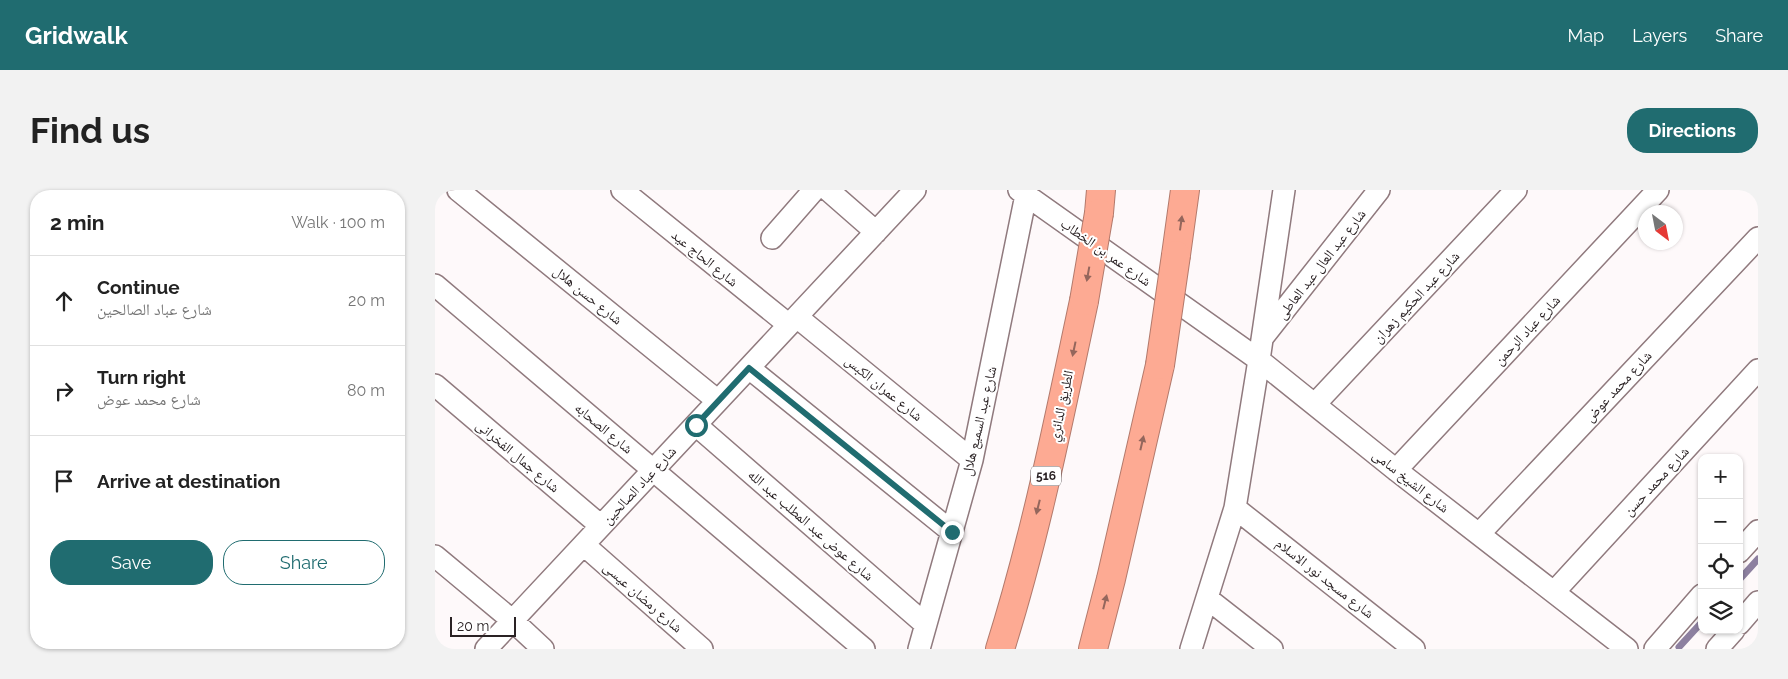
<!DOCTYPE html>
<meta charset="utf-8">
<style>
:root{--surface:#fff;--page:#f2f2f2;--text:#222;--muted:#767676;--line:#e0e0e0;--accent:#206c70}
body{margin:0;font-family:Raleway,"Noto Naskh Arabic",sans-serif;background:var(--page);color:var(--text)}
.controls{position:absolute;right:15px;bottom:15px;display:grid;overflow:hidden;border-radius:10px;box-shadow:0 1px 4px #0004}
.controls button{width:45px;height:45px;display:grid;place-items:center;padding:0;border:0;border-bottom:1px solid var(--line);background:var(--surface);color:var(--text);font:25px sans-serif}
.compass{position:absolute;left:1203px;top:15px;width:45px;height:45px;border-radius:50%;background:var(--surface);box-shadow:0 1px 4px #0004;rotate:148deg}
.scale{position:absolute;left:15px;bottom:12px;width:66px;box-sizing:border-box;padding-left:5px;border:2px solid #2a2224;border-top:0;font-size:14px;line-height:18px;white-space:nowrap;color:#2a2224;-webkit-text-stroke:4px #fff;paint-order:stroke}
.stop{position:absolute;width:15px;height:15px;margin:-11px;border:4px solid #206c70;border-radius:50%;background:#fff}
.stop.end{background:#206c70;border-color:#fff;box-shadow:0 1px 5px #0008}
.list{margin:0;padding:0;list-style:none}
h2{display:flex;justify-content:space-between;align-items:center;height:65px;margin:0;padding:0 20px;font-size:21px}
h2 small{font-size:16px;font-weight:400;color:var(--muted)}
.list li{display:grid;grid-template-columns:32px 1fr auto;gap:15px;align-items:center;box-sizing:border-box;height:90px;padding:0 20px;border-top:1px solid var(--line)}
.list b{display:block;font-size:19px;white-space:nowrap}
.list p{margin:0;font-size:16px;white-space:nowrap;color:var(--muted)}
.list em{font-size:16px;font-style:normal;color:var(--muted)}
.actions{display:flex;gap:10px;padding:15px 20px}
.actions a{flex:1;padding:11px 0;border:1px solid var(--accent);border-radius:20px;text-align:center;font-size:18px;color:var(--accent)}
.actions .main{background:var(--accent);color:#fff}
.icon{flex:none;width:28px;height:28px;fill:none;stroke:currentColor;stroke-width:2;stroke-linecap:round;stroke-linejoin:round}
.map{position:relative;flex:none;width:1323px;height:459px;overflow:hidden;border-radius:20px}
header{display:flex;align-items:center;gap:30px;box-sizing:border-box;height:70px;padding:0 25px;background:var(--accent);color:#fff}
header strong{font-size:24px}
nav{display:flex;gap:28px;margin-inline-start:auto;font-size:18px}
.intro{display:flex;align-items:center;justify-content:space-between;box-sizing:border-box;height:120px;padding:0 30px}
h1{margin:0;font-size:35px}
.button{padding:12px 22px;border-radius:20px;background:var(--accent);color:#fff;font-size:18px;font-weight:700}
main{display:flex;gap:30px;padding:0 30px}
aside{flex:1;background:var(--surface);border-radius:20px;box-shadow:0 1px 4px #0004}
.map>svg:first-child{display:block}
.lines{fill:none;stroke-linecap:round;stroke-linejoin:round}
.stream{stroke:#8d80a0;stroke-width:7}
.minor-casing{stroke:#907a7e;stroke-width:24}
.motorway-casing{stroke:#b37a6c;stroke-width:30}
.minor{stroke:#fff;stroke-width:21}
.motorway{stroke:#fdaa93;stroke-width:28}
.motorway-bridge-casing{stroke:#b37a6c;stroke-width:30;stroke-linecap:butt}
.motorway-bridge{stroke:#fdaa93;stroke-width:28}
.oneway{fill:#94665c}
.route{stroke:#206c70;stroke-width:6}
.labels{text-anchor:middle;stroke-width:4;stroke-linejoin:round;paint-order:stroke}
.shield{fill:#fff;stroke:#6a6466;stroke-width:1}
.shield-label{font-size:12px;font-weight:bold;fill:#2a2224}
.street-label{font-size:14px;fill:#2a2224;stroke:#fff}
</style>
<header>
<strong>Gridwalk</strong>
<nav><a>Map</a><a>Layers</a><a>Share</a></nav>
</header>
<div class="intro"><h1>Find us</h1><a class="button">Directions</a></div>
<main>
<aside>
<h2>2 min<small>Walk · 100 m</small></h2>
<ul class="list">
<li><svg class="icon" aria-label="ahead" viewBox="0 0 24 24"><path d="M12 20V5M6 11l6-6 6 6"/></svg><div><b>Continue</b><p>شارع عباد الصالحين</p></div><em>20 m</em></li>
<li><svg class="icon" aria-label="right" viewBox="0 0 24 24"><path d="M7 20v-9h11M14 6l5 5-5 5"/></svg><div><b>Turn right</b><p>شارع محمد عوض</p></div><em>80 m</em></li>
<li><svg class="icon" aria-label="arrive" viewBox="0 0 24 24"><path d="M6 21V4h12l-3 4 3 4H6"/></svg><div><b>Arrive at destination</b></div></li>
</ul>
<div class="actions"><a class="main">Save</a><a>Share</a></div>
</aside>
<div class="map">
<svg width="1323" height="459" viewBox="0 0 1323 459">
<rect width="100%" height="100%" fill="#fef9fa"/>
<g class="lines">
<!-- stream -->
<path class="stream" d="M1304,390L1323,369
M1244,457L1267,432"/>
<!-- minor casing -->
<g class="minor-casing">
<path id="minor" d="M23,0L283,211
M187,0L354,135
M393,0L441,42
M584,0L824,170L961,280L1192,459
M337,48L379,0
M0,95L429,459
M362,127L537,270
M828,147L944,0
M314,178L517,342
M0,195L166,336
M880,214L1081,0
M261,235L490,434
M961,280L1223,0
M800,318L979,459
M1044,344L1323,48
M149,355L267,459
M1304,362L1323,341
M0,366L78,431L108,459
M1119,402L1323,180
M773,409L837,459
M1304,434L1323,412
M51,459L480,0
M484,459L537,270L592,0
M756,459L800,318L824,170L849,0
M1220,459L1267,405
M1282,459L1299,440"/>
</g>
<!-- motorway casing -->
<g class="motorway-casing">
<path id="motorway" d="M664,23L666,0
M741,65L750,0
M565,459C601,345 624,228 649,111
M658,459L676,389L725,175"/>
</g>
<!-- minor -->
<use href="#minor" class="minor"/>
<!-- motorway -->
<use href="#motorway" class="motorway"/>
<!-- motorway-bridge casing -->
<g class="motorway-bridge-casing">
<path id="motorway-bridge" d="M649,111L664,23
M725,175L741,65"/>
</g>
<!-- motorway-bridge -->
<use href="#motorway-bridge" class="motorway-bridge"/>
</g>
<!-- one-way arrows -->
<defs><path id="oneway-solid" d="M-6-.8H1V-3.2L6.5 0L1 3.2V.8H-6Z" transform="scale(1.25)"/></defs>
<g class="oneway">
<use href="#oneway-solid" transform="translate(746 33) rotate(-82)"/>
<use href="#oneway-solid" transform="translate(653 84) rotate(100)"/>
<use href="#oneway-solid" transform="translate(639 159) rotate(102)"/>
<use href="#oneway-solid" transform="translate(707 253) rotate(-77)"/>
<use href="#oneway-solid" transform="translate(603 317) rotate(104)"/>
<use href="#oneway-solid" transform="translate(670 412) rotate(-76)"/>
</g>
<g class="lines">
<!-- route -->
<path class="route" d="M261,235L314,178L517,342"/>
</g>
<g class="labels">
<!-- shield labels -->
<rect class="shield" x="596" y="276.5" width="30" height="19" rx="4"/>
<g class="shield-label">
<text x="611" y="290">516</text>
</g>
<!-- street labels -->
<g class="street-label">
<text transform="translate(671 62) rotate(35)" y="5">شارع عمر بن الخطاب</text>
<text transform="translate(270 68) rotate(39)" y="5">شارع الحاج عيد</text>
<text transform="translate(886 74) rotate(-52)" y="5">شارع عبد العال عبد العاطى</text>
<text transform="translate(153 105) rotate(39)" y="5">شارع حسن هلال</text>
<text transform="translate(981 107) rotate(-47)" y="5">شارع عبد الحكيم زهران</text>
<text transform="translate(1092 140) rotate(-47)" y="5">شارع عباد الرحمن</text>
<text transform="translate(1183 196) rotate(-47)" y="5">شارع محمد عوض</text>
<text transform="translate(449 198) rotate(39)" y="5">شارع عمران الكبس</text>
<text transform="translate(626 216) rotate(-78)" y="5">الطريق الدائري</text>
<text transform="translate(544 231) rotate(-77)" y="5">شارع عبد السميع هلال</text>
<text transform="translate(169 238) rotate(40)" y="5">شارع الصحابه</text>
<text transform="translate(83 266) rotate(40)" y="5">شارع جمال الفخرانى</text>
<text transform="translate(976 291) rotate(38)" y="5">شارع الشيخ سامى</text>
<text transform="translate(1221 291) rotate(-47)" y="5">شارع محمد حسن</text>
<text transform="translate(204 295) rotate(-47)" y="5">شارع عباد الصالحين</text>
<text transform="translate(376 335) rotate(41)" y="5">شارع عوض عبد المطلب عبد الله</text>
<text transform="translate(890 388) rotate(38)" y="5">شارع مسجد نور الاسلام</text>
<text transform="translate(208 407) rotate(41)" y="5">شارع رمضان عيسى</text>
</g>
</g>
</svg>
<div class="controls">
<button>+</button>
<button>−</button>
<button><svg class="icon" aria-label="locate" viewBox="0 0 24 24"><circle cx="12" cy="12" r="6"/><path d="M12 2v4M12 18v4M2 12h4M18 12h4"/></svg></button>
<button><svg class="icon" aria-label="layers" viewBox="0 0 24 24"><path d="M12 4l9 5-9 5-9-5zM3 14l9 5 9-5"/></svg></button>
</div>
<svg class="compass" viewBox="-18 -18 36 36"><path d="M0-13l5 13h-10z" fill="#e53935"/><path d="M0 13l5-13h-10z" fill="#767676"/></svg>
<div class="scale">20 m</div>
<div class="stop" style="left:261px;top:235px"></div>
<div class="stop end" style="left:517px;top:342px"></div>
</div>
</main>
